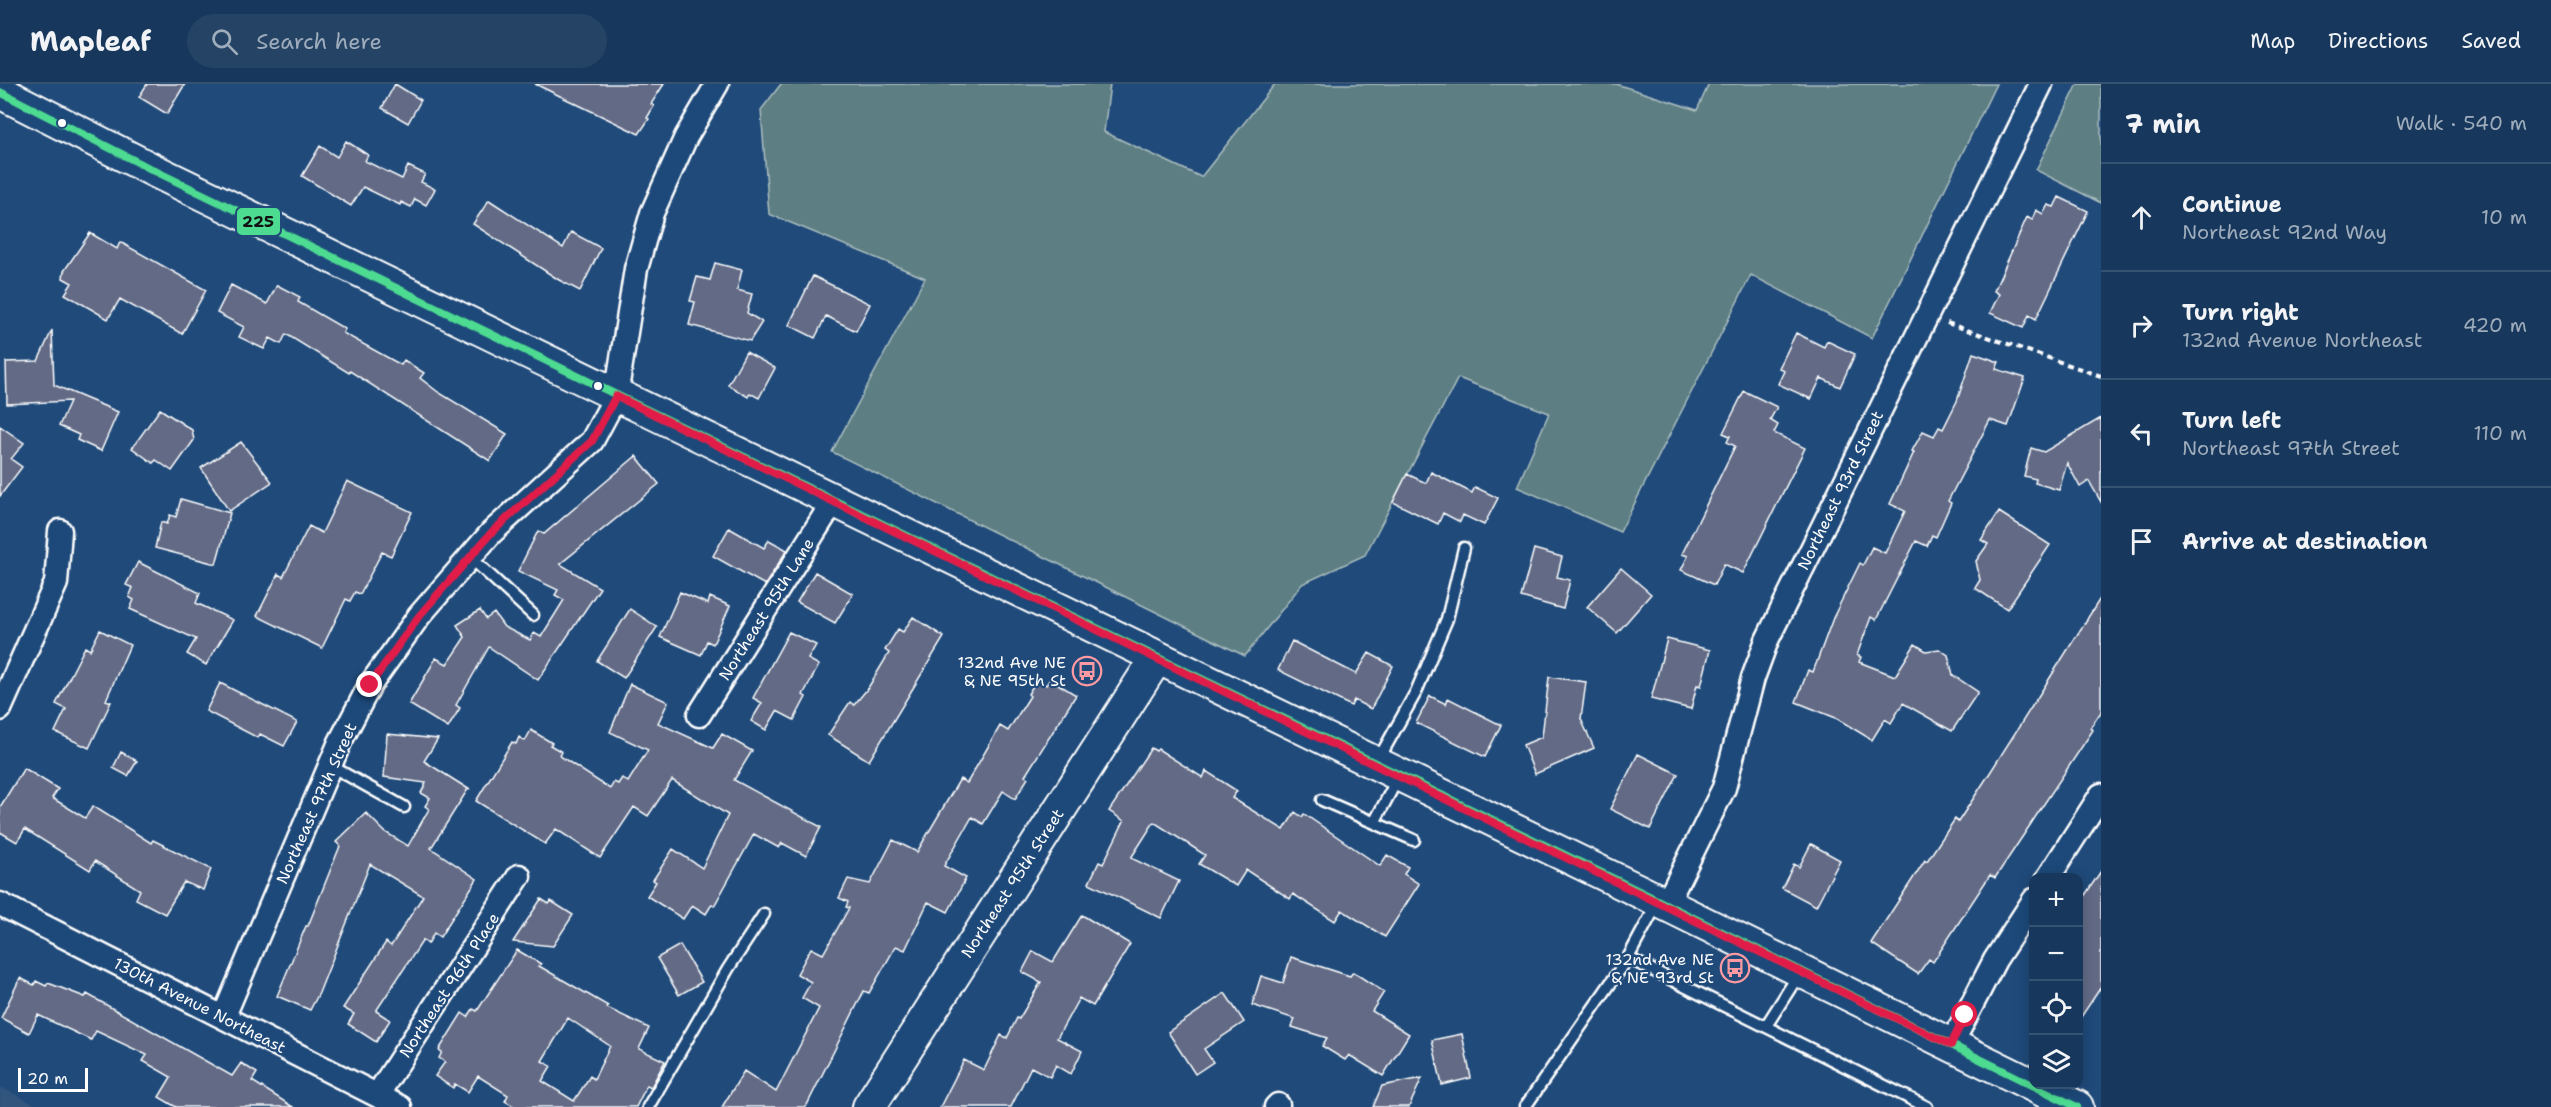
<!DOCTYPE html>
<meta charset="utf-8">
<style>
:root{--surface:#17385c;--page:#244365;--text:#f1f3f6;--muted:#9eacbb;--line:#365272}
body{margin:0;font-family:"Shantell Sans",sans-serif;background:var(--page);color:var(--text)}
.controls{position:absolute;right:18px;bottom:18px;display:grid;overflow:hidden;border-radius:12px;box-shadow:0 3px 15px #0003}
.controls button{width:54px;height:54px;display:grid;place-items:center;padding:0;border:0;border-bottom:2px solid var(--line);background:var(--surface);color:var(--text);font:30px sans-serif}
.scale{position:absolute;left:18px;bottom:15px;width:70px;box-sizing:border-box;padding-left:6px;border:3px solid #fff;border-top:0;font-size:16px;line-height:21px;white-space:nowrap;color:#fff;-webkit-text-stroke:4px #1f4a7a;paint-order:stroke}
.stop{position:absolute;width:18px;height:18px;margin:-14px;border:4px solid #e11d48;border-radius:50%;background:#fff}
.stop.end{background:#e11d48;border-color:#fff;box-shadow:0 2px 6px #0008}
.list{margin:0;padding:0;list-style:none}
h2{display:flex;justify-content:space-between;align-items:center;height:78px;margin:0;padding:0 24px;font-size:26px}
h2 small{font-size:20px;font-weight:400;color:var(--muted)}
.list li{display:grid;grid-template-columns:39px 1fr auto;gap:18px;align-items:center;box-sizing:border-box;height:108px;padding:0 24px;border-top:2px solid var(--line)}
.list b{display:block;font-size:22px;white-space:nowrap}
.list p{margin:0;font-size:20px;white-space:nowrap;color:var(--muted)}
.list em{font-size:20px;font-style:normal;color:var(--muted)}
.icon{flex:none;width:33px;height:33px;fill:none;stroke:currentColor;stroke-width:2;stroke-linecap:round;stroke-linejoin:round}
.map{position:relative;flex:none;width:2101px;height:1023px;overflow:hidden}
header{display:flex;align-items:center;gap:36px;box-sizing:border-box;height:84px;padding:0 30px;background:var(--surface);border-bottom:2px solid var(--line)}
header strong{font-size:28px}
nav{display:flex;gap:33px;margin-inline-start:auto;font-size:21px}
.search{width:420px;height:54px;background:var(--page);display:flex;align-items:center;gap:15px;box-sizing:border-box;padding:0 21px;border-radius:33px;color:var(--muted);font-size:22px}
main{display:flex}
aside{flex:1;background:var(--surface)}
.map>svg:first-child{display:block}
.built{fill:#33547e}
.green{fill:#5d7f83;stroke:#aebfc1;stroke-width:1.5}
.building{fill:#636b86;stroke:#fff;stroke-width:1.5;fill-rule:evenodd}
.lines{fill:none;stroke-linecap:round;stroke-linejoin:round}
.lane-casing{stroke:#fff;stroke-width:15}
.street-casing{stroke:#fff;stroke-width:27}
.secondary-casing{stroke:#fff;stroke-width:36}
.path{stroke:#fff;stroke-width:4;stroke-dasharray:6 4.5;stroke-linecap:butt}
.lane{stroke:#1f4a7a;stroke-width:10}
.street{stroke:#1f4a7a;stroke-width:22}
.secondary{stroke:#1f4a7a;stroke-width:32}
.bus-1-casing{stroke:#1f4a7a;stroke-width:12}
.bus-1{stroke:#4ddb92;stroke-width:8}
.route{stroke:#e11d48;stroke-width:8}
.bus-dot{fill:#fff;stroke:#1f4a7a;stroke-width:2}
.labels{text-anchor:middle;stroke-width:4.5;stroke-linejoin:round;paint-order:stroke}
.street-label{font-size:16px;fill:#fff;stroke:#1f4a7a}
.poi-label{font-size:16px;fill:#fff;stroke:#1f4a7a;text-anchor:end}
.line-badge{stroke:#1f4a7a;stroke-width:2}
.pale-badge-label{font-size:16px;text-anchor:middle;font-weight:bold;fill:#111}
</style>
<header>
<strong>Mapleaf</strong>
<div class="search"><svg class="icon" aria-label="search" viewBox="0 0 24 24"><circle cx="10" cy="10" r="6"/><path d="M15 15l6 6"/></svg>Search here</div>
<nav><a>Map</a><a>Directions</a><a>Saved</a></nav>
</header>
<main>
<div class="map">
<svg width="2101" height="1023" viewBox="0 0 2101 1023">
<rect width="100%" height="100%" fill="#1f4a7a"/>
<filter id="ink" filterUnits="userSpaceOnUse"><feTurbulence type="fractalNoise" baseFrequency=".0167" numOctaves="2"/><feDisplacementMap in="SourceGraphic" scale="12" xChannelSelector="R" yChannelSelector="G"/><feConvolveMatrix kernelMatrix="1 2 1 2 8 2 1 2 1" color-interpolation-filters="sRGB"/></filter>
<g filter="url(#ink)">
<!-- built -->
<path class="built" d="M0,1003L40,1023H0Z"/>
<!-- green -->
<path class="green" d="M781,0H1110L1104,48L1201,93L1275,0H1616L1697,26L1709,0H1996L1872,254L1751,191L1620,448L1517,403L1549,329L1458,294L1365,471L1302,500L1245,572L832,368L925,194L769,130L761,26Z
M2078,0H2101V119L2036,86Z"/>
<!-- building -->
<path class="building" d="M147,0H185L167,30L139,13Z
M395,0L421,16L408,39L382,24Z
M535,0H664L651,20L654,22L647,34L649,35L639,50Z
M346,57L368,71L365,77L402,95L408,82L425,90L421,98L435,105L426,121L415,115L411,123L401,118L400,121L363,103L351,122L302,92L320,62L337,73Z
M2059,113L2088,127L2036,235L2029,231L2023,244L1990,229L1999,210L1994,207L2027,133L2032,136L2036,126L2043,130L2048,121L2054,123Z
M489,116L563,164L571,148L601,164L580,207L559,196L473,140Z
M90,149L117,165L120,158L206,206L182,250L120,215L108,235L65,210L72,199L63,194L64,187Z
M715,179L742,186L737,206L752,210L747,229L762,238L750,257L689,241L695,218L690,217L697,193L710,196Z
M813,192L870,220L856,247L826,232L815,254L789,241Z
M231,201L267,220L277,201L300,213L298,218L345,245L343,249L401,281L404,276L424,289L420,294L438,308L507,350L490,377L350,287L349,289L286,250L281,260L270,254L264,265L239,253L244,243L217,229Z
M52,246L54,301L118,328L101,367L77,356L79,351L59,342L70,317L7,320L6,278L38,277Z
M1796,249L1824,263L1827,257L1855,270L1840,303L1821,294L1811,315L1778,300L1784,287L1779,284Z
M746,268L775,284L759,314L750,309L748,313L728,301Z
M1973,269L1999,278L1996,285L2025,294L2008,342L1990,336L1948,417L1951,419L1936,453L1932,451L1927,462L1916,457L1876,536L1871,533L1857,571L1861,573L1859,578L1895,592L1915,560L1926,567L1939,565L1948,571L1953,591L1978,608L1952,647L1903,619L1891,639L1885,635L1872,656L1836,634L1796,618L1808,586L1813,588L1833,534L1860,479L1863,481L1872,463L1885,469L1905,427L1890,420L1914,368L1912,367L1923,347L1934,352L1939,343L1943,345L1957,317Z
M1744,307L1777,323L1770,336L1778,341L1774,349L1805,364L1743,489L1724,480L1714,501L1681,486L1688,472L1682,470L1735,362L1727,358L1730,352L1723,349Z
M160,325L192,346L194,356L172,387L156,376L153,379L132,364Z
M2101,334V418L2089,397L2080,403L2067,379L2059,406L2035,399L2036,395L2024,392L2031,364L2044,368Z
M0,342L24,359L11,375L22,383L0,412Z
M241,358L272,398L229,427L201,384Z
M636,372L659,400L560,480L600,504L538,596L489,563L456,621L460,624L448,644L409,620L436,574L447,580L465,553L457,541L480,526L486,535L494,529L504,543L530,556L534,549L541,553L564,516L555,511L558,506L518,487L538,447L544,450Z
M1431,388L1472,409L1475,403L1498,414L1484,441L1463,431L1460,438L1443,429L1438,440L1393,418L1407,390L1426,399Z
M347,397L412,428L391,472L382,468L360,510L355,508L350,517L346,515L322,564L257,532L278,490L283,493L309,442L322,449Z
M181,415L230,429L216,480L155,464L161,438L167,440L170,431L176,433Z
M1999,428L2050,461L2007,525L1975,504L1980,496L1976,477L1988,460L1981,456Z
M729,444L764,464L769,456L787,466L765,501L713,472Z
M1534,465L1562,473L1557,493L1570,496L1563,525L1521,513Z
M138,478L200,509L196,519L233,536L206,581L187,570L196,555L130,525L134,516L129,513L133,504L126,501Z
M1621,484L1651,510L1617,549L1587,523Z
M815,488L853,510L835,539L797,518Z
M680,508L708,520L710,513L730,522L713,560L707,557L701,571L660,553Z
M2101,513V628L2090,644L2093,646L1995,794L1990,791L1933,878L1929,875L1918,890L1871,859L1925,776L1927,777L1955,735L1958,738L1986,695Z
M630,525L657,543L624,594L597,577Z
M913,533L944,553L869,677L828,651L850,618L854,621L868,604L889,569L885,566L898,545L903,548Z
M100,546L130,561L106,616L111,618L89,664L55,648L66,625L56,620L85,563L90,566Z
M789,548L816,561L808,575L819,581L803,611L806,613L794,636L777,627L766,646L751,637L762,619L753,614Z
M1667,555L1710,566L1701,602L1697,601L1691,625L1651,615Z
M1292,557L1356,590L1369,569L1393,582L1371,625L1354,616L1351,622L1278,586Z
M1549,593L1586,598L1581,635L1594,664L1535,690L1523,661L1542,653Z
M1037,595L1046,601L1050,595L1076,611L1025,692L1028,694L1015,715L1003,707L983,740L972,733L944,782L966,794L948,828L928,818L905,866L896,862L869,909L864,907L806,1023H722L744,987L776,1008L819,924L802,914L811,898L797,890L811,864L823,870L849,824L846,823L848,818L839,814L848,795L870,800L893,756L917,768L960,695L967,699L1000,642L1008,647L1030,612L1028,610Z
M220,599L297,638L284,662L260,650L258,654L206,627Z
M630,600L668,618L658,639L713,664L722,650L752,667L734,696L821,743L806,772L782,759L779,764L754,750L714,822L712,820L706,830L692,821L683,835L647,812L656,798L653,796L673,765L702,784L728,731L672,696L648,732L634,723L600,774L556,745L545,760L476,717L512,658L516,660L519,653L525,657L531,646L552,659L550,661L562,668L560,672L610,705L614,698L618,700L622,694L628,698L648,666L610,648Z
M1430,612L1446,620L1448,614L1501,641L1485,673L1416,639Z
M387,650L438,655L424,677L470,706L468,705L431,764L477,795L440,853L434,849L428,860L423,856L376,927L390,936L376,958L348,940L354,930L343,924L386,858L391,862L423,812L370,780L319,909L310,926L277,912L306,842H308L340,762L336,758L366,729L385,748L408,762L429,725L425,722L430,714L421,709L426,699L384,693Z
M1151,664L1156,667L1158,665L1203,694L1206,687L1237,707L1232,714L1284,746L1295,728L1302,733L1304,730L1380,782L1387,771L1408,783L1404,790L1419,800L1385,853L1342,826L1335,837L1293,810L1290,815L1246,786L1236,802L1199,780L1205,771L1154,738L1131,774L1179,797L1161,834L1089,799L1099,778L1103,780L1124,737L1109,727Z
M121,668L137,677L128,692L113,684Z
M1638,670L1678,690L1650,745L1610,725Z
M24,684L58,705L52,714L85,734L93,722L151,759L153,756L211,785L203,806L184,798L165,830L136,815L140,806L95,777L90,786L25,745L17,758L0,748V723Z
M1811,760L1840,776L1816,822L1782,804L1794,780L1799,783Z
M2101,787V903L2079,936V820Z
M541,815L549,820L551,817L573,831L553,862L513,858Z
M1082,831L1130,860L1093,922L1079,914L1057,954L1082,967L1071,990L1056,981L1050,993L1031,983L1011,1023H940L964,976L984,986L1001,951L1007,954L1017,934L1019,935L1041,898L1022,888L1033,867L1053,878Z
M680,861L702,898L679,911L657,874Z
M517,866L541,880L539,882L608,922L607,924L649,944L639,965L665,977L651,1003L647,1001L636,1023H515L505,1017L508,1011L478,992L468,1008L455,1000L453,1004L435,992L445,978L439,974L442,968L439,966L462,929L468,933L473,925L477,927ZM568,934L610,962L594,995L590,992L574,1017L542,997L551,982L542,977Z
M1291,873L1350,892L1353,888L1384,908L1372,927L1409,950L1383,992L1349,971L1345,976L1322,962L1327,954L1292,943L1295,935L1252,921L1261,892L1283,899Z
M20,894L34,901L36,897L46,902L48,899L85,913L87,910L232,992L241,979L257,989L252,997L293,1023H176L159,1013L171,993L143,977L147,971L96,947L91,956L38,931L29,949L1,934Z
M1225,909L1244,938L1204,965L1213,978L1195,990L1168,948Z
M1462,950L1471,994L1442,1001L1432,956Z
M1422,994L1409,1023H1373L1382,1002Z"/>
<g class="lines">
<!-- lane casing -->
<g class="lane-casing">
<path id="lane" d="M470,473L533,531
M1377,678L1416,608L1447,535L1464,464
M331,682L404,723
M1322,716L1414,756
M1375,737L1399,692
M1658,818L1628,874L1927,1023
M1766,942L1799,890
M648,1023L728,885L764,830
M1525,1023L1628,874"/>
</g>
<!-- street casing -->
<g class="street-casing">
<path id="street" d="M0,625L56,499L60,447
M699,631L833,418
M2048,794L2101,711
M0,820L400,1023
M1666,821L1724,704L1753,594L1767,556L2041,0
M224,932L340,658L370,601L419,532L491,449L592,357L616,312L636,185L652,129L686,53L717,0
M1951,961L1995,876L2034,816
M378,1010L519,792
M1276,1023L1278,1021"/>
</g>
<!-- secondary casing -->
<g class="secondary-casing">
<path id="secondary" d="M0,8L153,86L1639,807L2077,1023
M869,1023L1156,575"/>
</g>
<!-- path -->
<path class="path" d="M1947,239L2101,292"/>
<!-- lane -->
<use href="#lane" class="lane"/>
<!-- street -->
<use href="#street" class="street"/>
<!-- secondary -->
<use href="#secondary" class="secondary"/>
<!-- bus-1 casing -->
<g class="bus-1-casing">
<path id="bus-1" d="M0,8L153,86L1639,807L2077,1023"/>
</g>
<!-- bus-1 -->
<use href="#bus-1" class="bus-1"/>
</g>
</g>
<g class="lines" filter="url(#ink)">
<!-- route -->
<path class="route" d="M370,601L419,532L491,449L592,357L616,312L1951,961L1965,931"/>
</g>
<!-- icons -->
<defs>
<g id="bus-ring" transform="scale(1.5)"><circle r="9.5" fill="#1f4a7a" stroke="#ff9aa2" stroke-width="1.5"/><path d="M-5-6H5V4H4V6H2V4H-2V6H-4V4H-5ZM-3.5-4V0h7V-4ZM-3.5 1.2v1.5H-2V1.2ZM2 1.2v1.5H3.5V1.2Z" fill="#ff9aa2"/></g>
</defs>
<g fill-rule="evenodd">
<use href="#bus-ring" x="1087" y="587"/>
<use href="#bus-ring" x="1735" y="884"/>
</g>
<!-- markers -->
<g class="bus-dot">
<circle cx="62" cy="39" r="5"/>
<circle cx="598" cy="302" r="5"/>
</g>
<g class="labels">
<!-- street labels -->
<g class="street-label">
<text transform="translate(1840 406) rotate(-64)" y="6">Northeast 93rd Street</text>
<text transform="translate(766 525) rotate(-58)" y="6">Northeast 95th Lane</text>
<text transform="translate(316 719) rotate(-66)" y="6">Northeast 97th Street</text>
<text transform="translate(1012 799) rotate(-57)" y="6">Northeast 95th Street</text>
<text transform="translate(449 901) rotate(-57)" y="6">Northeast 96th Place</text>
<text transform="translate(200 921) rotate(27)" y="6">130th Avenue Northeast</text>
</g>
<!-- poi labels -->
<g class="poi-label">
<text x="1066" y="584">132nd Ave NE<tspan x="1066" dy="18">&amp; NE 95th St</tspan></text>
<text x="1714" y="881">132nd Ave NE<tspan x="1714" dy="18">&amp; NE 93rd St</tspan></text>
</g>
</g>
<rect class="line-badge" x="236" y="123" width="45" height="29" rx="6" fill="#4ddb92"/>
<g class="pale-badge-label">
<text x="258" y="143">225</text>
</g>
</svg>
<div class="controls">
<button>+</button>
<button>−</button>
<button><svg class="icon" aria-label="locate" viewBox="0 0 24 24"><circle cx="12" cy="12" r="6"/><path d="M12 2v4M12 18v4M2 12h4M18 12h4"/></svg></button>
<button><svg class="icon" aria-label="layers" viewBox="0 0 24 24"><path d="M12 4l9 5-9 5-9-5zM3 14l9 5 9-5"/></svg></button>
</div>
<div class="scale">20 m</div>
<div class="stop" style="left:1965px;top:931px"></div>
<div class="stop end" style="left:370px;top:601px"></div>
</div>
<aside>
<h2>7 min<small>Walk · 540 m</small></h2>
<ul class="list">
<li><svg class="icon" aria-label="ahead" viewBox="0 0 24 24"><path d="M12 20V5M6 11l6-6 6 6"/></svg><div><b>Continue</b><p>Northeast 92nd Way</p></div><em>10 m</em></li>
<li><svg class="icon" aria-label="right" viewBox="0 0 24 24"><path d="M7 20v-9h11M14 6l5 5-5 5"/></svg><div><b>Turn right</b><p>132nd Avenue Northeast</p></div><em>420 m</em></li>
<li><svg class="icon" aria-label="left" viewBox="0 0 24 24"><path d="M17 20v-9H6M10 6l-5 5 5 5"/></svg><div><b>Turn left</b><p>Northeast 97th Street</p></div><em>110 m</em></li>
<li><svg class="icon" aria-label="arrive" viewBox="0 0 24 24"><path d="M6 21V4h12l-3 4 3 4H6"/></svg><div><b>Arrive at destination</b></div></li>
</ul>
</aside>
</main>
